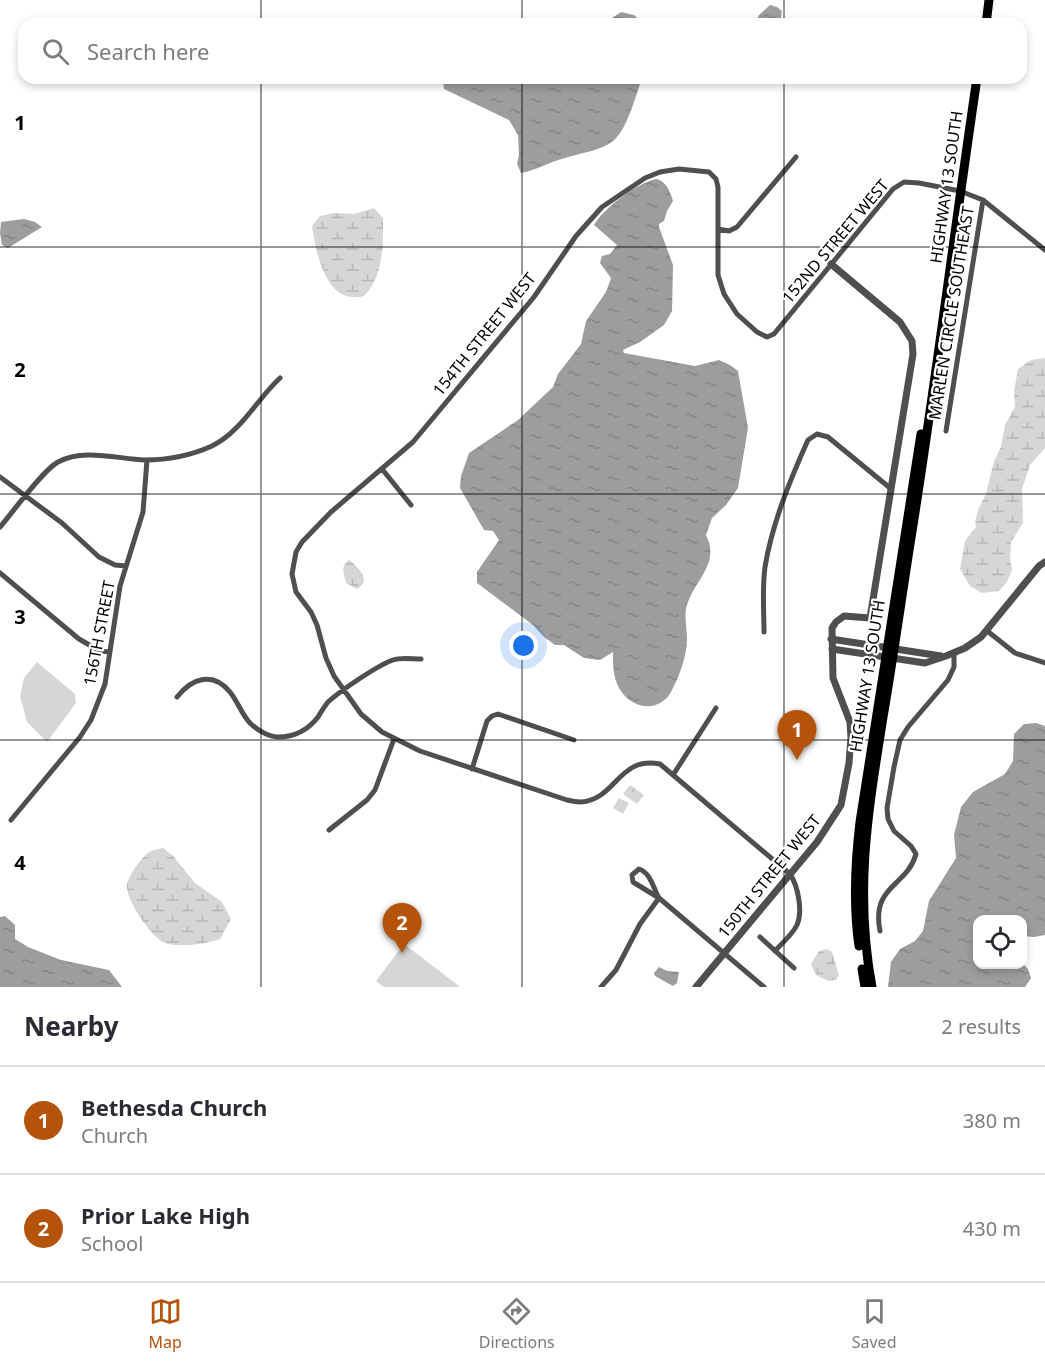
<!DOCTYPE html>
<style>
:root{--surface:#fff;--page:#f2f2f3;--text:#2b2b33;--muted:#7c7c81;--line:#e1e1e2;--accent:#b45309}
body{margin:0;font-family:"Noto Sans",sans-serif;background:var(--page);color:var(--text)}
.controls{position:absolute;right:18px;bottom:18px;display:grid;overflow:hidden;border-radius:12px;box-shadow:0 3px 9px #0003}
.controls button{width:54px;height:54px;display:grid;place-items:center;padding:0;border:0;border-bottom:2px solid var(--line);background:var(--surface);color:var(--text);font:30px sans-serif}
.you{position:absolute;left:524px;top:646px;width:21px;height:21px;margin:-15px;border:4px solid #fff;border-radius:50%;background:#1a73e8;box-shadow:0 0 0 9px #1a73e833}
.badge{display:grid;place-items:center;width:39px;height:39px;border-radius:50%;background:var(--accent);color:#fff;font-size:20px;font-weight:700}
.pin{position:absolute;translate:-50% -50px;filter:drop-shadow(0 2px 3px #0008)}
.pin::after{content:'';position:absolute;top:32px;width:21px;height:18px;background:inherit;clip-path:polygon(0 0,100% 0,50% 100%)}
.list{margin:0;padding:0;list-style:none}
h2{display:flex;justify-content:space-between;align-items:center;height:78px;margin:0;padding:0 24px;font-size:26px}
h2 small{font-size:20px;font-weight:400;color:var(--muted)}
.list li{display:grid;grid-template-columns:39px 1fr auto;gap:18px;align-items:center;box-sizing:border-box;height:108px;padding:0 24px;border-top:2px solid var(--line)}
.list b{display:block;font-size:22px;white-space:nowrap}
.list p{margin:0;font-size:20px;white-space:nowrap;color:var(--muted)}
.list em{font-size:20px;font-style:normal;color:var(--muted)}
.icon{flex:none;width:33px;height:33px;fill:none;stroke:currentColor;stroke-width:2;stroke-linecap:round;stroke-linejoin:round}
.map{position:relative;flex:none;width:1045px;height:987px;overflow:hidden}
.search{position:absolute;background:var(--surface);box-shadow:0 3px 9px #0003;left:18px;right:18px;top:18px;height:66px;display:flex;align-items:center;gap:15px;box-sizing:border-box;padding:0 21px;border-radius:18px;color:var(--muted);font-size:22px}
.sheet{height:294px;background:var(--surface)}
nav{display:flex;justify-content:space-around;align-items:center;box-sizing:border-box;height:84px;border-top:2px solid var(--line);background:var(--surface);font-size:16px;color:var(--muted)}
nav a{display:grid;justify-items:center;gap:3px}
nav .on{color:var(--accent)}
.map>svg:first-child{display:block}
.forest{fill:url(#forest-crowns)}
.wetland{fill:url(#wetland-marsh)}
.pitch{fill:#d6d6d6}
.water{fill:url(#water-ripples)}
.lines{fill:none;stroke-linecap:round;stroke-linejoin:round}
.minor{stroke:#4f4f4f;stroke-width:5}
.tertiary{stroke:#4f4f4f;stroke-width:7}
.primary{stroke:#000;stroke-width:9}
.grid{fill:none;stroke:#000;stroke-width:1.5;stroke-opacity:0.55}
.labels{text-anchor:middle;stroke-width:4.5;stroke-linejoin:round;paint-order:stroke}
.street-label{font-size:16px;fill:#000;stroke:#fff}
.grid-label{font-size:20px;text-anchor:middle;font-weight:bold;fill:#000;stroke:#fff;stroke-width:4.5;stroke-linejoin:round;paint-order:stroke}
</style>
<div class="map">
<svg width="1045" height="987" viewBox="0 0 1045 987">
<defs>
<pattern id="forest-crowns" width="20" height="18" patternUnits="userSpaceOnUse" patternTransform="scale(1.5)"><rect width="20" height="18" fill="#d6d6d6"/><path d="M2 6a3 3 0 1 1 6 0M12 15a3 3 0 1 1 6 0" fill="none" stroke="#b6b6b6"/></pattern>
<pattern id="wetland-marsh" width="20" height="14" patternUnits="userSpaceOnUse" patternTransform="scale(1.5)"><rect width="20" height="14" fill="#d6d6d6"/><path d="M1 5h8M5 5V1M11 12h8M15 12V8" fill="none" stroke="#b6b6b6"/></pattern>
<pattern id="water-ripples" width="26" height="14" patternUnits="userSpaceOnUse" patternTransform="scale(1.5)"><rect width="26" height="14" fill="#9d9d9d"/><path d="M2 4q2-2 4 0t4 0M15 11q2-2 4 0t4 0" fill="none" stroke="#858585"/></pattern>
</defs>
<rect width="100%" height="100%" fill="#fff"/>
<!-- forest -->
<path class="forest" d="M630,785L644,795L637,804L623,794Z"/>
<!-- wetland -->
<path class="wetland" d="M374,208L383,218C383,242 384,274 366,294C363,298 358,297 353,297C324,297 315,247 312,226L320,216L334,213L354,214Z
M1045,358V448L1030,465L1022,489L1023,523L1011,542L1010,558L1012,570L1007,582L999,591L982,593L970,586L960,569L965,541L976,527L975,522L978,510L986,494L994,461L1001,447L1005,425L1015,407L1014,391L1018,369L1031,360Z
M349,560C359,568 372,580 357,589L346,583C344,574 340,565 349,560Z
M163,848L173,856L195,883L222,902L231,919L220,939C207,944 174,949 161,941C149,933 127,901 127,887C126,878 142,857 149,852C152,850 159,849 163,848Z
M827,949L832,952L839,975L836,980L828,981L816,975L811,964L819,951Z"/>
<!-- pitch -->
<path class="pitch" d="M37,662L75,694L76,703L47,742L27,722L20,696L24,678Z
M619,798L629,803L623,814L613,808Z
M404,944L459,986V987H384L376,981Z"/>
<!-- water -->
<path class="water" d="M770,5L777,7L782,11L780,24H754L759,15Z
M621,12L634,15L644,24H603Z
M446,78H642C636,95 627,130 613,141C600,151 580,153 565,158C549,162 537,170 521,173L517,164L519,155L518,135L509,120L444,89L443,81Z
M656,179C666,181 670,191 673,201L667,211L664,221L659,224V227L673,265L672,311L664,325L640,342L623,350L624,353L695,366L719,360L730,365L738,371L748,428L738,488L726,505L712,518L706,535C720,562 697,578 688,602C683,613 687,627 687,639C687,656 679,677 671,692C658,714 631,709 619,688C613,677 613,665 613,652L600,660L584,658L564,645H555L544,637L533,625L477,583V572L499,540L493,531L484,530L460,488L461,476L469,453L518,420L553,387L558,374L581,344L586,321L606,292L611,278L600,263L602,256L610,254L617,245L594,225C604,208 637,183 656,179Z
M24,219L35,222L42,227L8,248L2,245L0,233L1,222Z
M1036,723L1045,726V935L1034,937L1023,936L1022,920H978V964H1023L1028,969L1031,978L1025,987H888L891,962L900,949L915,941L923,931L929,901L956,858L954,835L961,807L973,792L1005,774L1013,761L1014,734L1024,724Z
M5,916L15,925V939L28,947L61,960L109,970L122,987H0V917Z
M659,967L667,971L679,972L677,983L673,986L655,976L654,973Z"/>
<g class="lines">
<!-- minor -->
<path class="minor" d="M718,229L729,231L737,227L796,157
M946,431L983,200
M382,469L411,505
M0,477L62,523L99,557L115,565L126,566
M0,527C13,512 43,470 58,462C83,448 118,459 145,460C167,460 192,455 212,446C241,432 257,399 280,378
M0,573L79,639L100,651L110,652
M986,630L1015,653L1045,663
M764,632C764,611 762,589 765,567C772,524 790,480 808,440L817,434L828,437L890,488
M177,697C192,678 213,671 230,692C238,702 242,715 250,723C257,730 269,737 278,737C294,737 308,730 318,717C321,712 324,707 328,702C340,691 378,665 393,660C401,657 412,659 421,659
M472,769L487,721L492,716L498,714L574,740
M673,775L716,708
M11,820L80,737L91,720L105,684L120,586L143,512L147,460
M329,830L367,800L375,790L394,739
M659,898C653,888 651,873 639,869L632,875L633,882L659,898L764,987
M880,931C871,885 907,887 916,854L911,846L894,831L888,819L887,808L894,767L900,740L908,727L948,680L954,667V653
M760,937L794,968
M775,951C782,943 792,935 797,925C803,911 798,886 790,874L660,764C618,756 617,799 581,802C577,802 571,801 567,800L420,751L382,732L361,714L334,676L326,658L317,625L311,612L296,592L292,574L296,552L302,542L331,512L413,442L534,297L576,236L602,207L645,178L660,172L679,169L709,172L716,179L718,187V275L724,294L737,314L757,332L767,337L774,334L893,189L904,182L919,183L960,191L983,200L1045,250
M601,987L616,970L640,924L659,898"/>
<!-- tertiary -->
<path class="tertiary" d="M831,639L941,656
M832,649L925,663L946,656L965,648L981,637L1039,566L1045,562
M696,987L817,842L841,805L849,763L851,738L850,722L833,678L832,628L836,622L844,616L870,618L913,354L912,341L900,322L831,264"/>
<!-- primary -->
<path class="primary" d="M986,24L989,0
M859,946C853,905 855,864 860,822L921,434
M862,969L865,987
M872,987C854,891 868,812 883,717C893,659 901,601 910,544C935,389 954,233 977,78"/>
</g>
<!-- grid -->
<path class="grid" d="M261,0V24M522,0V24M784,0V24M261,78V987M522,78V987M784,78V987M0,247H1045M0,494H1045M0,740H1045"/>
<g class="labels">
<!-- street labels -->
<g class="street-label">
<text transform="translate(946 187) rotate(-82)" y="6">HIGHWAY 13 SOUTH</text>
<text transform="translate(835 241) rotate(-50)" y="6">152ND STREET WEST</text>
<text transform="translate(951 313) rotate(-81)" y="6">MARLEN CIRCLE SOUTHEAST</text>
<text transform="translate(484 334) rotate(-51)" y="6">154TH STREET WEST</text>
<text transform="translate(99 633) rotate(-79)" y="6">156TH STREET</text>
<text transform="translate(867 676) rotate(-81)" y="6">HIGHWAY 13 SOUTH</text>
<text transform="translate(769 876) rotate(-51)" y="6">150TH STREET WEST</text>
</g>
</g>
<g class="grid-label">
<text x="20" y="130">1</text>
<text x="20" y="377">2</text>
<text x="20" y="624">3</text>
<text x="20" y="870">4</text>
</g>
</svg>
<div class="controls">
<button><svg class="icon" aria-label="locate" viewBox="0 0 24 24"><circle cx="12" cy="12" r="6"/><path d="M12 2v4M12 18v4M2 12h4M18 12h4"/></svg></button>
</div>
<div class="you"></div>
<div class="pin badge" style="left:797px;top:760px">1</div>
<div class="pin badge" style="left:402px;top:953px">2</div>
<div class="search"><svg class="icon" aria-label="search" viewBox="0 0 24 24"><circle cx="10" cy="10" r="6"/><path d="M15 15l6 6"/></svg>Search here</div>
</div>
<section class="sheet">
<h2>Nearby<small>2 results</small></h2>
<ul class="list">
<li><span class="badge">1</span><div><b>Bethesda Church</b><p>Church</p></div><em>380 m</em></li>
<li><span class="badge">2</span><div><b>Prior Lake High</b><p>School</p></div><em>430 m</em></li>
</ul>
</section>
<nav>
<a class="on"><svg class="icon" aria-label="map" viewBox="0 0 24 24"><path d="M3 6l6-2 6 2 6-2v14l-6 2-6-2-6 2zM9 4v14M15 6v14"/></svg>Map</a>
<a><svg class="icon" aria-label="directions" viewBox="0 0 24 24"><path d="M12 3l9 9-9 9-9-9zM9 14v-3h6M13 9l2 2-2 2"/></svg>Directions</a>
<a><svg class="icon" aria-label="saved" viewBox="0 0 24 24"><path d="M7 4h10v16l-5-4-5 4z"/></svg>Saved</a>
</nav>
